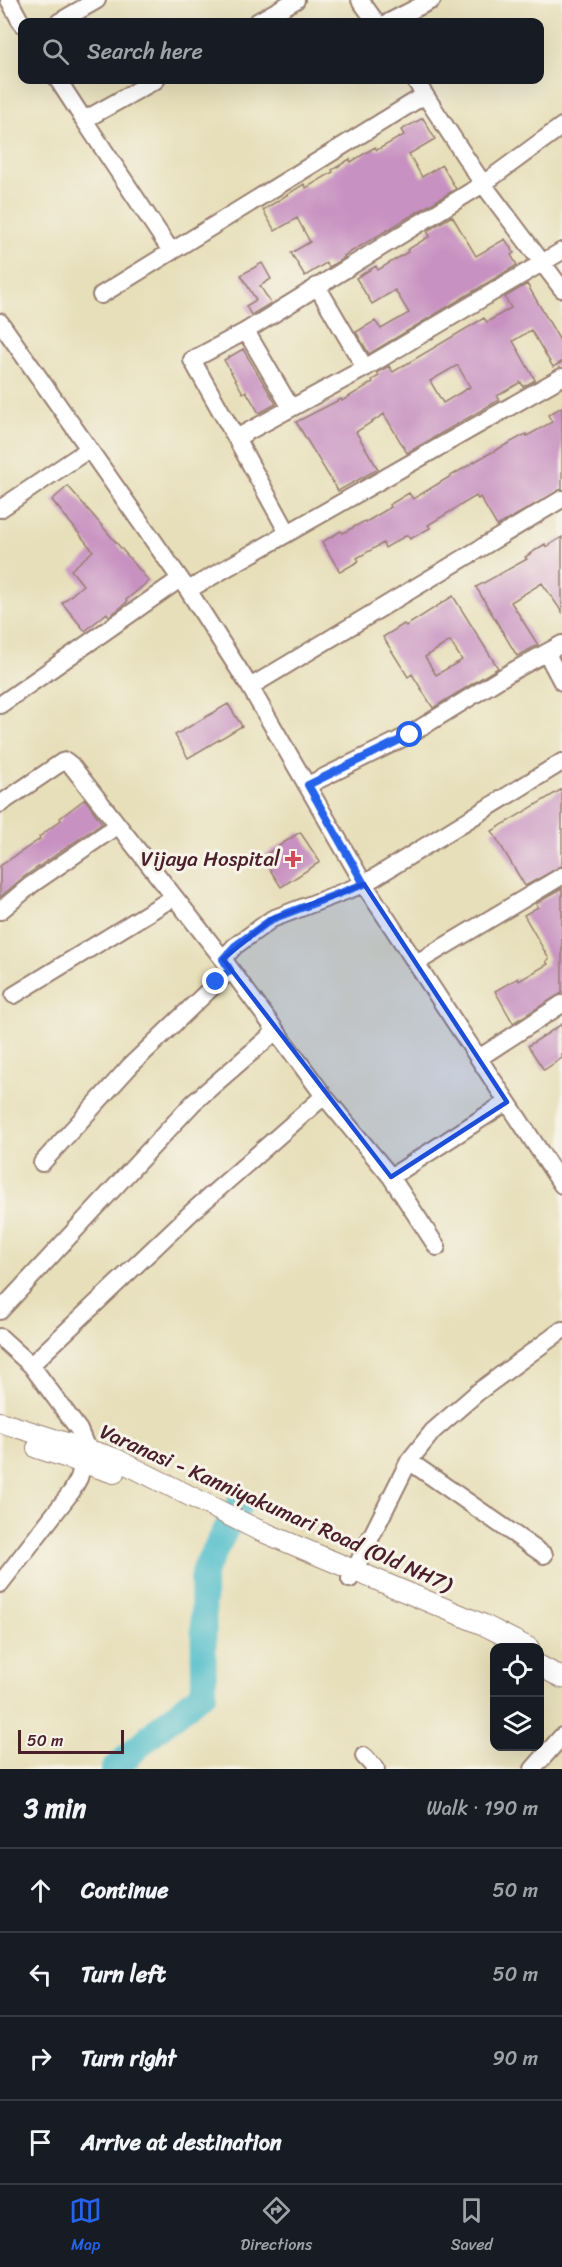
<!DOCTYPE html>
<meta charset="utf-8">
<style>
:root{--surface:#171b24;--page:#242831;--text:#f1f3f6;--muted:#9ea1a6;--line:#363941;--accent:#2563eb}
body{margin:0;font-family:Sriracha,sans-serif;background:var(--page);color:var(--text)}
.controls{position:absolute;right:18px;bottom:18px;display:grid;overflow:hidden;border-radius:12px;box-shadow:0 6px 24px #0002}
.controls button{width:54px;height:54px;display:grid;place-items:center;padding:0;border:0;border-bottom:2px solid var(--line);background:var(--surface);color:var(--text);font:30px sans-serif}
.scale{position:absolute;left:18px;bottom:15px;width:106px;box-sizing:border-box;padding-left:6px;border:3px solid #4a1f2b;border-top:0;font-size:16px;line-height:21px;white-space:nowrap;color:#4a1f2b;-webkit-text-stroke:4px #f7f3e8;paint-order:stroke}
.stop{position:absolute;width:18px;height:18px;margin:-14px;border:4px solid #2563eb;border-radius:50%;background:#fff}
.stop.end{background:#2563eb;border-color:#fff;box-shadow:0 2px 6px #0008}
.list{margin:0;padding:0;list-style:none}
h2{display:flex;justify-content:space-between;align-items:center;height:78px;margin:0;padding:0 24px;font-size:26px}
h2 small{font-size:20px;font-weight:400;color:var(--muted)}
.list li{display:grid;grid-template-columns:39px 1fr auto;gap:18px;align-items:center;box-sizing:border-box;height:84px;padding:0 24px;border-top:2px solid var(--line)}
.list b{display:block;font-size:22px;white-space:nowrap}
.list em{font-size:20px;font-style:normal;color:var(--muted)}
.icon{flex:none;width:33px;height:33px;fill:none;stroke:currentColor;stroke-width:2;stroke-linecap:round;stroke-linejoin:round}
.map{position:relative;flex:none;width:562px;height:1769px;overflow:hidden}
.search{position:absolute;background:var(--surface);box-shadow:0 6px 24px #0002;left:18px;right:18px;top:18px;height:66px;display:flex;align-items:center;gap:15px;box-sizing:border-box;padding:0 21px;border-radius:12px;color:var(--muted);font-size:22px}
.sheet{height:414px;background:var(--surface)}
nav{display:flex;justify-content:space-around;align-items:center;box-sizing:border-box;height:84px;border-top:2px solid var(--line);background:var(--surface);font-size:16px;color:var(--muted)}
nav a{display:grid;justify-items:center;gap:3px}
nav .on{color:var(--accent)}
.map>svg:first-child{display:block}
.lines{fill:none;stroke-linecap:round;stroke-linejoin:round}
.river{stroke:#51beca;stroke-width:26}
.building{fill:#c791c1;fill-rule:evenodd}
.minor-casing{stroke:#987f72;stroke-width:20}
.major-casing{stroke:#987f72;stroke-width:22}
.minor{stroke:#fff;stroke-width:16}
.major{stroke:#fff;stroke-width:20}
.route{stroke:#2563eb;stroke-width:8}
.marked{fill:#1d4ed8;fill-opacity:0.2;stroke:#1d4ed8;stroke-width:4.5;stroke-linejoin:round}
.poi-dot{fill:#d1495b;stroke:#f7f3e8;stroke-width:2}
.labels{text-anchor:middle;stroke-width:6;stroke-linejoin:round;paint-order:stroke}
.poi-label{font-size:21px;fill:#4a1f2b;stroke:#f7f3e8;text-anchor:end}
.street-label{font-size:21px;fill:#4a1f2b;stroke:#f7f3e8}
</style>
<div class="map">
<svg width="562" height="1769" viewBox="0 0 562 1769">
<rect width="100%" height="100%" fill="#f7f3e8"/>
<filter id="ink" filterUnits="userSpaceOnUse"><feTurbulence type="fractalNoise" baseFrequency=".0167" numOctaves="2"/><feDisplacementMap in="SourceGraphic" scale="12" xChannelSelector="R" yChannelSelector="G"/><feConvolveMatrix kernelMatrix="1 2 1 2 8 2 1 2 1" color-interpolation-filters="sRGB"/></filter>
<filter id="wash" filterUnits="userSpaceOnUse"><feTurbulence type="fractalNoise" baseFrequency=".008" numOctaves="4" result="noise"/><feDisplacementMap in="SourceGraphic" scale="24" xChannelSelector="R" yChannelSelector="G"/><feGaussianBlur stdDeviation="1.35" result="paint"/><feColorMatrix in="noise" values="0 0 0 0 0 0 0 0 0 0 0 0 0 0 0 0 0 1.4 0 .05"/><feComposite in="paint" operator="in"/></filter>
<g filter="url(#wash)">
<rect width="100%" height="100%" fill="#e7dfb9"/>
<g class="lines">
<!-- river -->
<path class="river" d="M114,1769L159,1728L204,1692L203,1573L241,1501"/>
</g>
<g id="blocks">
<!-- building -->
<path class="building" d="M423,118L435,139L409,154L422,177L442,165L456,189L344,256L345,257L329,267L326,263L305,276L291,253L310,242L297,218L275,231L263,210L304,184L306,188L333,172L332,170L350,159L351,162L375,147L377,150L404,135L401,130Z
M452,216L476,256L505,239L514,253L511,255L517,265L369,354L356,332L375,321L381,329L409,313L395,290L372,304L356,278L376,266L378,270L408,252L407,250L430,236L427,231Z
M262,263L271,279L260,286L271,303L251,315L246,306L256,300L241,275Z
M527,284L562,344V362L553,367L531,330L513,341L535,380L523,387L521,382L497,396L499,400L407,453L384,414L356,432L378,469L338,491L296,422L341,399L342,401L373,382L372,380L379,376L377,373L389,366L393,372L484,318L487,322L511,308L505,297ZM456,366H458L470,387L443,403L430,381Z
M243,349L276,404L259,413L246,391L243,393L224,360Z
M562,407V489L497,526L480,497L478,499L476,496L428,525L430,528L410,539L407,535L385,548L383,543L357,558L359,561L340,572L322,542L341,531L343,533L365,521L366,522L391,507L389,505L409,493L413,499L479,459L526,434L527,436L552,422L548,415Z
M68,486L149,581L126,600L127,602L119,609L109,616L107,613L85,631L62,603L83,585L71,570L93,551L52,500Z
M562,537V612L542,583L511,602L538,645L517,656L476,587L527,559L525,557L545,544L546,547Z
M453,596L498,668L433,708L412,674L408,677L383,637L404,624L406,626ZM450,641L462,660L436,675L425,657Z
M228,704L242,726L188,758L175,735Z
M562,789V866L525,886L492,831Z
M85,799L102,823L25,876L0,897V866L40,839L39,837L61,820L60,818Z
M300,832L320,862L281,887L262,857Z
M562,888V993L513,1023L495,991L518,978L519,981L548,964L546,961L549,959L524,915L538,907L536,904Z
M562,1024V1058L544,1070L528,1046Z"/>
</g>
</g>
<g filter="url(#ink)">
<use href="#blocks" fill-opacity="0" stroke="#987f72" stroke-width="1.5"/>
<g class="lines">
<!-- minor casing -->
<g class="minor-casing">
<path id="minor" d="M9,0L22,24
M360,0L376,22
M59,22L97,0
M257,22L296,0
M389,22L432,0
M58,80L84,120
M156,80L84,120L171,251
M415,80L483,184L562,289
M562,126L483,184L246,331L192,360L236,438L365,368L562,251
M317,286L365,368
M101,295L425,95
M0,322L188,590L250,687L364,884L562,1185
M246,331L291,408
M236,438L288,533
M0,509L89,449
M188,590L562,377
M547,654L562,682
M250,687L562,499
M0,705L180,579
M308,785L409,735L511,672L562,644
M0,804L62,762L66,761L71,765L223,959L324,1096L391,1177L507,1102
M0,911L31,885L118,825
M223,959L235,946L272,919L364,884L562,762
M418,962L562,876
M14,995L174,897
M479,1058L562,1004
M42,1163L131,1065L230,970
M391,1177L437,1247
M0,1311L193,1103L276,1031
M0,1337L31,1365L79,1430L87,1449L79,1478L72,1491L0,1584
M31,1365L193,1211L324,1096
M409,1461L544,1555
M350,1579L409,1461L433,1431L478,1392L562,1330
M364,1756L376,1769
M533,1769L562,1736"/>
</g>
<!-- major casing -->
<g class="major-casing">
<path id="major" d="M0,1422L114,1458L256,1529L484,1625L529,1648
M37,1448L114,1473
M540,1666L562,1678"/>
</g>
<!-- minor -->
<use href="#minor" class="minor"/>
<!-- major -->
<use href="#major" class="major"/>
</g>
</g>
<g class="lines" filter="url(#ink)">
<!-- route -->
<path class="route" d="M216,982L230,970L223,959L235,946L272,919L364,884L308,785L410,735"/>
</g>
<!-- marked area -->
<path class="marked" d="M364,884L507,1102L391,1177L223,959L272,919Z"/>
<!-- markers -->
<path class="poi-dot" d="M290 850h6v6h6v6h-6v6h-6v-6h-6v-6h6z"/>
<g class="labels">
<!-- poi labels -->
<g class="poi-label">
<text x="280" y="866">Vijaya Hospital</text>
</g>
<!-- street labels -->
<g class="street-label">
<text transform="translate(276 1508) rotate(24)" y="7">Varanasi - Kanniyakumari Road (Old NH7)</text>
</g>
</g>
</svg>
<div class="controls">
<button><svg class="icon" aria-label="locate" viewBox="0 0 24 24"><circle cx="12" cy="12" r="6"/><path d="M12 2v4M12 18v4M2 12h4M18 12h4"/></svg></button>
<button><svg class="icon" aria-label="layers" viewBox="0 0 24 24"><path d="M12 4l9 5-9 5-9-5zM3 14l9 5 9-5"/></svg></button>
</div>
<div class="scale">50 m</div>
<div class="stop" style="left:410px;top:735px"></div>
<div class="stop end" style="left:216px;top:982px"></div>
<div class="search"><svg class="icon" aria-label="search" viewBox="0 0 24 24"><circle cx="10" cy="10" r="6"/><path d="M15 15l6 6"/></svg>Search here</div>
</div>
<section class="sheet">
<h2>3 min<small>Walk · 190 m</small></h2>
<ul class="list">
<li><svg class="icon" aria-label="ahead" viewBox="0 0 24 24"><path d="M12 20V5M6 11l6-6 6 6"/></svg><div><b>Continue</b></div><em>50 m</em></li>
<li><svg class="icon" aria-label="left" viewBox="0 0 24 24"><path d="M17 20v-9H6M10 6l-5 5 5 5"/></svg><div><b>Turn left</b></div><em>50 m</em></li>
<li><svg class="icon" aria-label="right" viewBox="0 0 24 24"><path d="M7 20v-9h11M14 6l5 5-5 5"/></svg><div><b>Turn right</b></div><em>90 m</em></li>
<li><svg class="icon" aria-label="arrive" viewBox="0 0 24 24"><path d="M6 21V4h12l-3 4 3 4H6"/></svg><div><b>Arrive at destination</b></div></li>
</ul>
</section>
<nav>
<a class="on"><svg class="icon" aria-label="map" viewBox="0 0 24 24"><path d="M3 6l6-2 6 2 6-2v14l-6 2-6-2-6 2zM9 4v14M15 6v14"/></svg>Map</a>
<a><svg class="icon" aria-label="directions" viewBox="0 0 24 24"><path d="M12 3l9 9-9 9-9-9zM9 14v-3h6M13 9l2 2-2 2"/></svg>Directions</a>
<a><svg class="icon" aria-label="saved" viewBox="0 0 24 24"><path d="M7 4h10v16l-5-4-5 4z"/></svg>Saved</a>
</nav>
